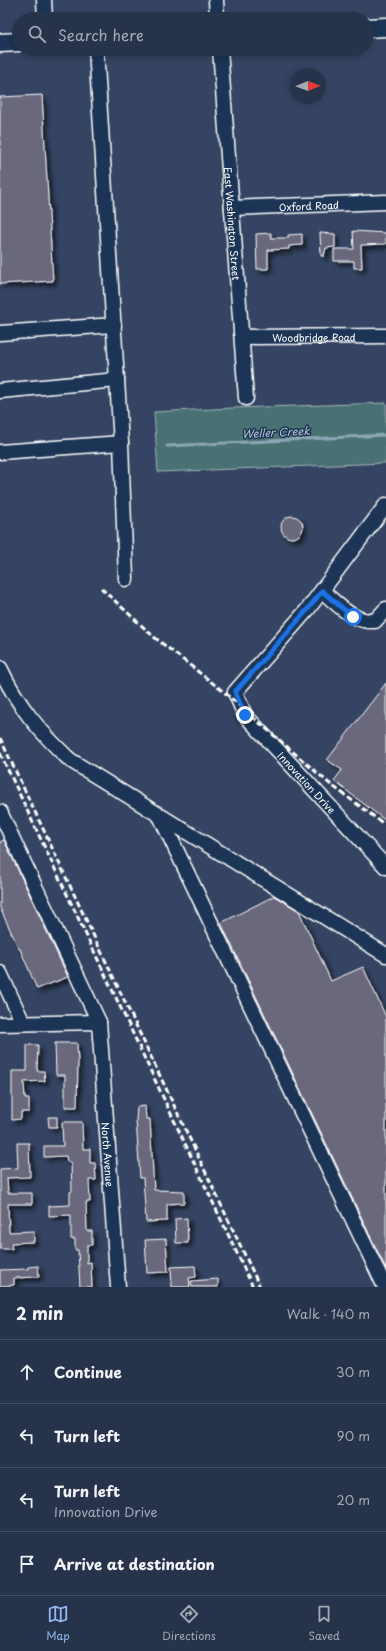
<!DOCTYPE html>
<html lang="en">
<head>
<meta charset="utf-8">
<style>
  :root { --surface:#27334a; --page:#333f54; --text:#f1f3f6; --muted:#a4aab5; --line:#434e62; --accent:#90b9f0 }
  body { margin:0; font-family:"Playpen Sans",sans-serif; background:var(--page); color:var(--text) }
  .compass { position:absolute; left:290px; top:68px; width:36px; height:36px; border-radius:50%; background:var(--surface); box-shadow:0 2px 6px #0003; rotate:89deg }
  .stop { position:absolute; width:12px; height:12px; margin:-9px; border:3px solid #1a73e8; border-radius:50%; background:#fff }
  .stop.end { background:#1a73e8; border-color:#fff; box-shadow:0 1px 4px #0008 }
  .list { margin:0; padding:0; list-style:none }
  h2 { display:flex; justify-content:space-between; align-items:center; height:52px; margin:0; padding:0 16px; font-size:17px }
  h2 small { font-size:13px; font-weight:400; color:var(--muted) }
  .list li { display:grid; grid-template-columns:26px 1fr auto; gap:12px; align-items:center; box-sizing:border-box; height:64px; padding:0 16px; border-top:1px solid var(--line) }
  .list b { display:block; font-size:15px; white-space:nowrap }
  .list p { margin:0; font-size:13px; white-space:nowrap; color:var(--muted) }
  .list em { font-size:13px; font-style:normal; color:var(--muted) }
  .icon { flex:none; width:22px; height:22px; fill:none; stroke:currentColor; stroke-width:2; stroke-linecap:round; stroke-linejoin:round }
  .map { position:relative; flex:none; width:386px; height:1287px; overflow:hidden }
  .search { position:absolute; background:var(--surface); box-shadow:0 2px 6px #0003; left:12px; right:12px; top:12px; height:44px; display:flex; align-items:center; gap:10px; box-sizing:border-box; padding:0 14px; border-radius:22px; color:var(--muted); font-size:15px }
  .sheet { height:308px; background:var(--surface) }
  nav { display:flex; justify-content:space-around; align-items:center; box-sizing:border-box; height:56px; border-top:1px solid var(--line); background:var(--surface); font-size:11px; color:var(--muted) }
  nav a { display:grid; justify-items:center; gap:2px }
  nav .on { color:var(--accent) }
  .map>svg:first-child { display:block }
  .green { fill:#486f73; stroke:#a4b7b9 }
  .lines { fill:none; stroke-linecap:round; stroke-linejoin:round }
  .stream { stroke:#8ca7b6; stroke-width:3 }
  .building { fill:#6a687d; stroke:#fff; filter:url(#shadow) }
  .minor-casing { stroke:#fff; stroke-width:17 }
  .major-casing { stroke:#fff; stroke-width:21 }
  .minor { stroke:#1d3557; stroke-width:14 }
  .major { stroke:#1d3557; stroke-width:18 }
  .rail { stroke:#fff; stroke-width:3; stroke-dasharray:6 3; stroke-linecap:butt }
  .route { stroke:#1a73e8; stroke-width:5 }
  .labels { text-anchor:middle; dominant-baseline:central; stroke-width:3; stroke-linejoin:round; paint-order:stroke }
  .street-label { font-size:10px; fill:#fff; stroke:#1d3557 }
  .water-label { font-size:11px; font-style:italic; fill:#b3c4cf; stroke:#1d3557 }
</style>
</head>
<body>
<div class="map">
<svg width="386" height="1287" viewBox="0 0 386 1287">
  <defs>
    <filter id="shadow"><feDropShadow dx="3.5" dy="3.5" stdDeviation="2" flood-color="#0009"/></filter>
  </defs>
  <rect width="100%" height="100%" fill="#344462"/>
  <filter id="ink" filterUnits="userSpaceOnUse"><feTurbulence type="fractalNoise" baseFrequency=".025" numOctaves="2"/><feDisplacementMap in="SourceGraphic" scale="8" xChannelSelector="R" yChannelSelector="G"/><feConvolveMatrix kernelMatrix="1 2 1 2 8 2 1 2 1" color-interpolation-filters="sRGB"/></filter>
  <g filter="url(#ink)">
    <polygon class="green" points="386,403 386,463 158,472 154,412 233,408"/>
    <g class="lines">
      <polyline class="stream" points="167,446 386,435"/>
    </g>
    <g class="building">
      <polygon points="42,95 53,281 0,284 0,97"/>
      <polygon points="353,231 386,233 386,244 361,245 362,268 354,268 354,261 334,261 334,249 354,249"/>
      <polygon points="271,233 271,238 288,238 288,235 302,234 302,245 289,246 289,249 268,250 268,269 257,269 256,234"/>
      <polygon points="320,233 335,234 335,247 326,248 324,256 321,256"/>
      <circle cx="292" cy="527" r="11"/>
      <polygon points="386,683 386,821 334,781 342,770 327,760"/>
      <polygon points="4,840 68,977 37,989 20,949 19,949 0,908 0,842"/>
      <polygon points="274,896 299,911 331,981 363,967 386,1017 386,1269 221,923"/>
      <polygon points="55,1043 77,1043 78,1061 77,1107 65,1107 65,1075 56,1075"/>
      <polygon points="27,1045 38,1045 37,1071 44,1071 45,1081 24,1082 25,1099 29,1099 29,1112 21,1112 21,1119 12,1120 12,1071 27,1071"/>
      <polygon points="145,1106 146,1119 150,1119 154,1190 184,1191 184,1203 167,1204 167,1221 146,1222 143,1178 140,1178 136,1120 137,1107"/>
      <polygon points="48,1117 57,1117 57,1127 49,1127"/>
      <polygon points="62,1122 82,1122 83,1149 90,1149 90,1163 95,1163 96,1180 89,1180 90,1202 86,1202 87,1231 92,1231 92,1245 87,1245 87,1263 91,1262 92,1287 80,1287 78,1250 75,1250 75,1239 71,1239 71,1215 49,1216 49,1206 70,1205 70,1192 72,1191 71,1162 67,1162 66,1156 44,1157 44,1146 63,1146"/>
      <polygon points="17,1143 29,1143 30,1177 7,1178 8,1193 32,1193 32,1204 8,1204 9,1232 34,1231 34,1242 11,1243 12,1249 0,1249 0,1169 18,1168"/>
      <polygon points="187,1218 188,1243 176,1243 175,1219"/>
      <polygon points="166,1239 168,1272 147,1273 145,1240"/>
      <polygon points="38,1266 39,1277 14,1278 14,1285 0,1286 0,1270 28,1269 28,1267"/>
      <polygon points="195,1266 196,1277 189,1278 190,1287 172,1287 171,1267"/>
      <polygon points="218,1279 218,1287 192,1287 191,1281"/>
    </g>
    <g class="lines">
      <g class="minor-casing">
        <g id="minor">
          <polyline points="44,0 45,19"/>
          <polyline points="216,0 217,19"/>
          <polyline points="96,49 121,443 126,579"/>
          <path id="s1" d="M220,49L246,398"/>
          <path id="s2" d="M232,208L386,202"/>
          <polyline points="0,333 114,325"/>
          <path id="s3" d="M242,337L386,336"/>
          <polyline points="0,391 117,380"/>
          <polyline points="0,452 121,443"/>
          <path id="s4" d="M386,505L308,609L235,692L245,715L386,867"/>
          <path d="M322,591C339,605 352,622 375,621L386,609"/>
          <path d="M0,668C18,706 39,731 70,760L386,955"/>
          <path id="s5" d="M0,812L99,1022L118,1287"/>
          <polyline points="160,816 385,1287"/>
          <polyline points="0,973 23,1023"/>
          <polyline points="0,1024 99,1022"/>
        </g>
      </g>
      <g class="major-casing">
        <g id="major">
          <polyline points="367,28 386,27"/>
          <polyline points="0,43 19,42"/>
        </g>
      </g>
      <use href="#minor" class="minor"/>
      <use href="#major" class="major"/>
      <g class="rail">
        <polyline points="101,588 154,637 224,692 330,784 384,824"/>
        <polyline points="0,738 260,1287"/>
        <polyline points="0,753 253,1287"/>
      </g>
    </g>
  </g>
  <g class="lines" filter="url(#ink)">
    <polyline class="route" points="245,715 235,692 308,609 322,591 353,617"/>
  </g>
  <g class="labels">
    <g class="street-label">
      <text stroke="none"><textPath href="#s2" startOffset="77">Oxford Road</textPath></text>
      <text stroke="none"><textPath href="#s1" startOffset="175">East Washington Street</textPath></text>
      <text stroke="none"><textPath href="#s3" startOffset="72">Woodbridge Road</textPath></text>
      <text stroke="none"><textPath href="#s4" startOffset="357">Innovation Drive</textPath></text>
      <text stroke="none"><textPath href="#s5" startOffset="365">North Avenue</textPath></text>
    </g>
    <g class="water-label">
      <text transform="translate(276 432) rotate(-3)">Weller Creek</text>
    </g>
  </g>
</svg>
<svg class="compass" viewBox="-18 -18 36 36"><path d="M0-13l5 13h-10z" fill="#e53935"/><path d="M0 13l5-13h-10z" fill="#a4aab5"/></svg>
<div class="stop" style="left:353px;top:617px"></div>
<div class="stop end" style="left:245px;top:715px"></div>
<div class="search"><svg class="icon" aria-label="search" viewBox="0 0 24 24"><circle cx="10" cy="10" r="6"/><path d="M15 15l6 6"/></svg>Search here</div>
</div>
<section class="sheet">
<h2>2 min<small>Walk · 140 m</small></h2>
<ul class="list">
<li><svg class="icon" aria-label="ahead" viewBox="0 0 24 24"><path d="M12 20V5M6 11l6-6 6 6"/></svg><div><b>Continue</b></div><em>30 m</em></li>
<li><svg class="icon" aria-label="left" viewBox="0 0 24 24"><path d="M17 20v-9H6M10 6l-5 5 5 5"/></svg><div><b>Turn left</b></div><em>90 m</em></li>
<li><svg class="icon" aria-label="left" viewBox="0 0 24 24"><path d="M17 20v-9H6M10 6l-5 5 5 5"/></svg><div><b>Turn left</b><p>Innovation Drive</p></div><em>20 m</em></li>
<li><svg class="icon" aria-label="arrive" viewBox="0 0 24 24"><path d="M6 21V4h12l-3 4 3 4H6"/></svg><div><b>Arrive at destination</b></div></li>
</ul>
</section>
<nav>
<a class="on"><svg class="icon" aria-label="map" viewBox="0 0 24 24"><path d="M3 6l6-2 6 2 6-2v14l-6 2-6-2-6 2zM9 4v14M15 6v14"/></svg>Map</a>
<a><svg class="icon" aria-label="directions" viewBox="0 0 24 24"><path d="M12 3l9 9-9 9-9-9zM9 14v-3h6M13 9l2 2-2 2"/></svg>Directions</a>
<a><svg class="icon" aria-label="saved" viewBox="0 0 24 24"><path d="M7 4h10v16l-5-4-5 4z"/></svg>Saved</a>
</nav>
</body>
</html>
